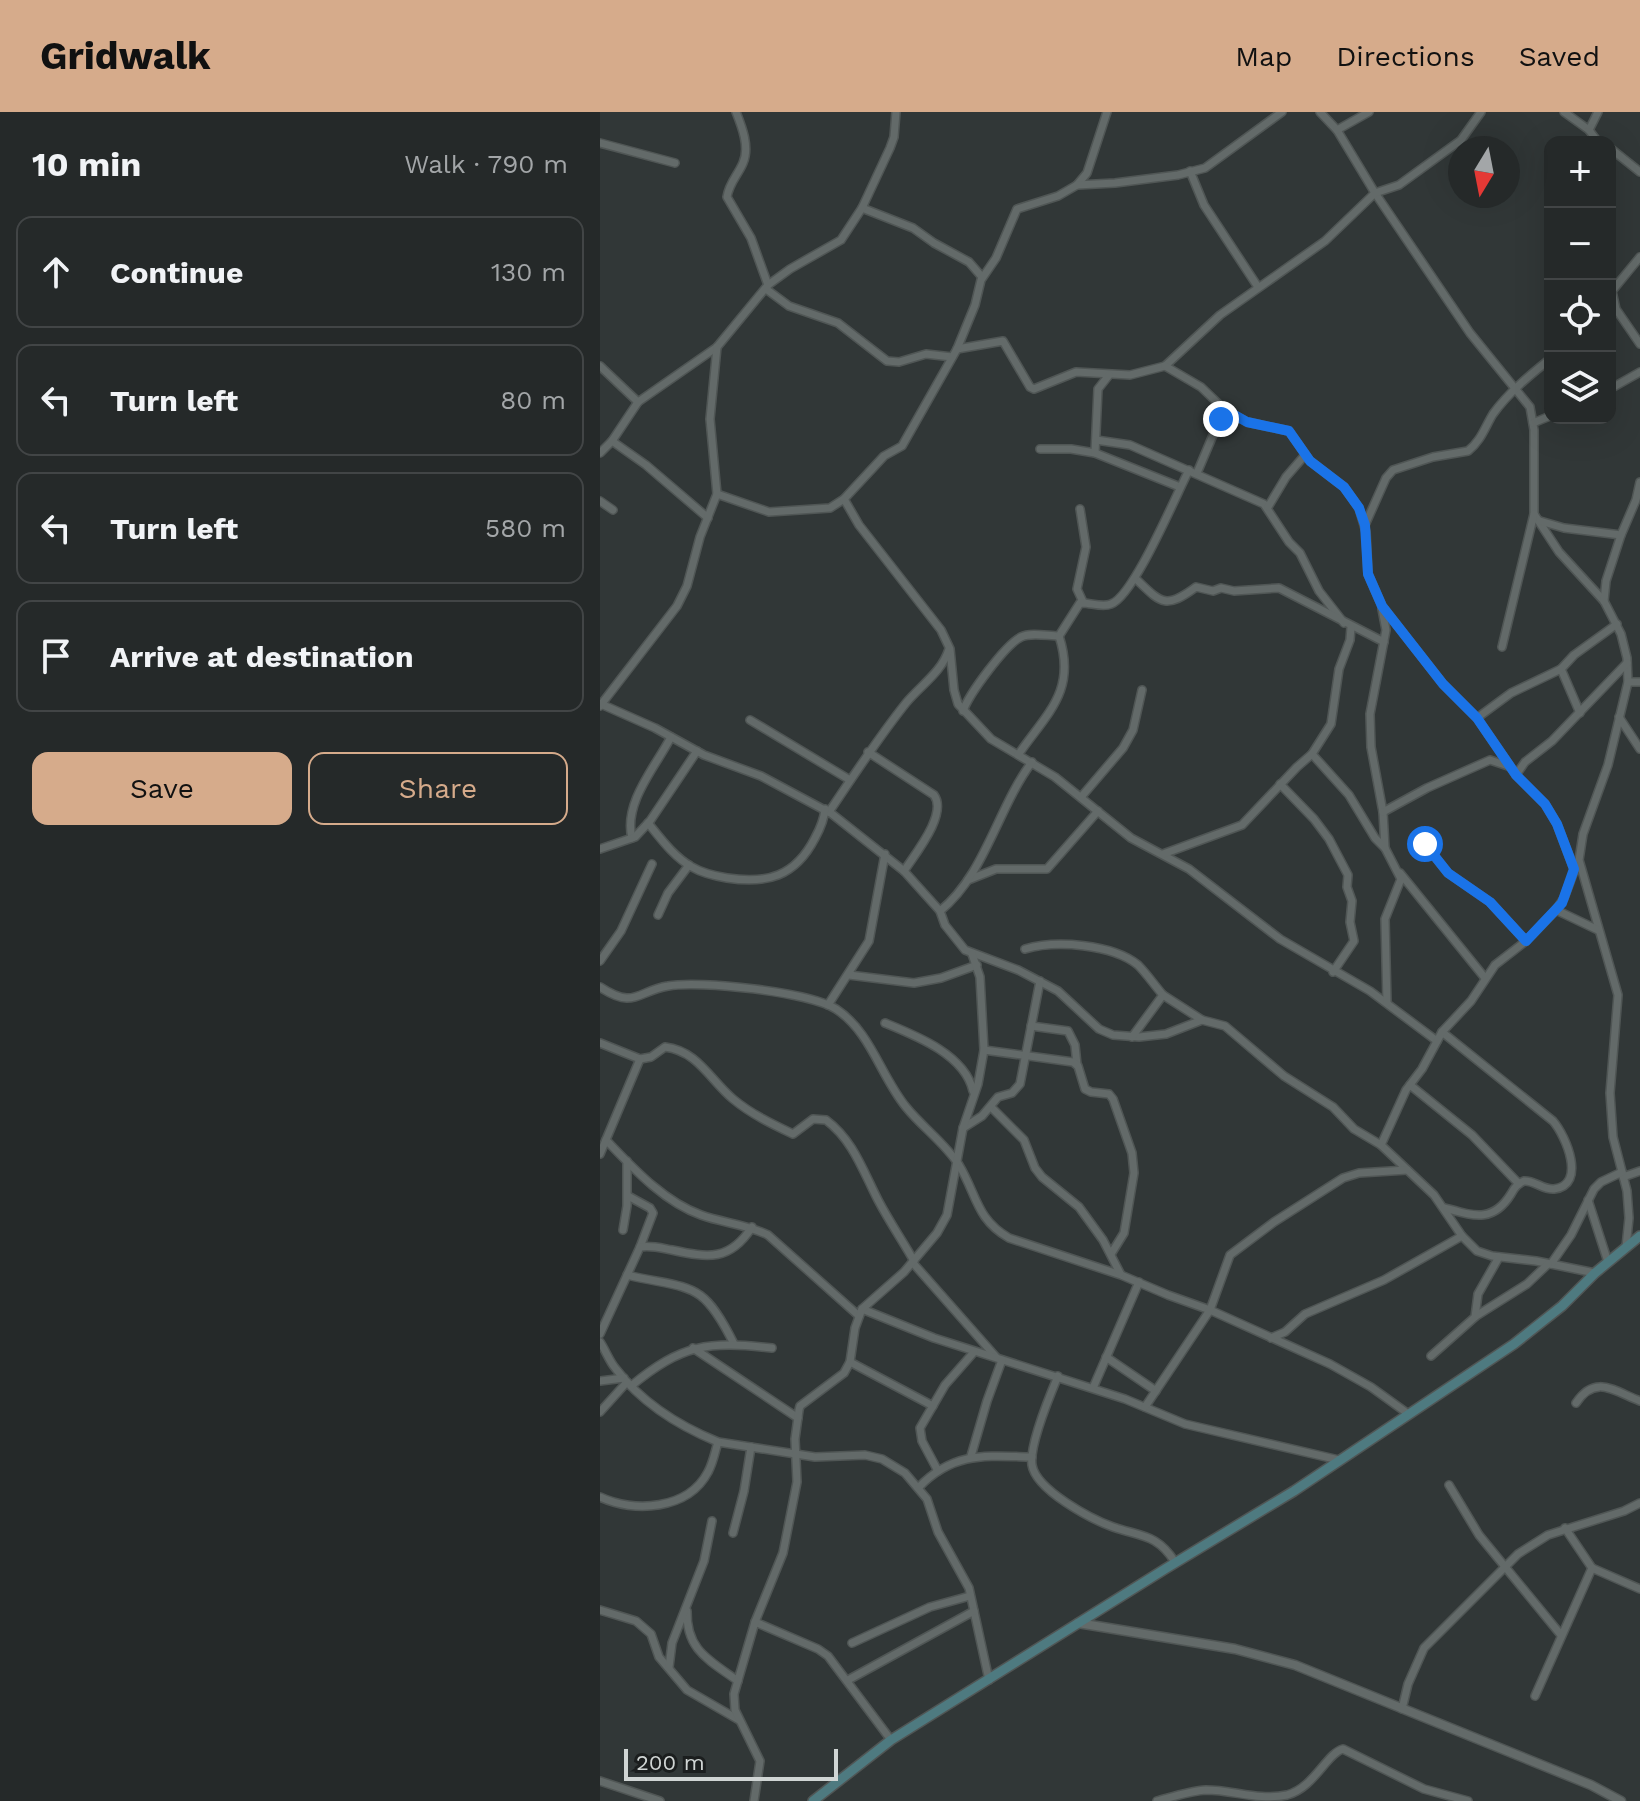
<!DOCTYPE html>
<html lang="en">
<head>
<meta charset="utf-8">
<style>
  :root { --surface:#252929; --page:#2d3131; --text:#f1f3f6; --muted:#a3a6a8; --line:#424546; --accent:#d6ab8b }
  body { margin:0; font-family:"Work Sans",sans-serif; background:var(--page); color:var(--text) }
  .controls { position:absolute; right:24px; top:24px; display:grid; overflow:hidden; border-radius:16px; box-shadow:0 8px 32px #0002 }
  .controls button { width:72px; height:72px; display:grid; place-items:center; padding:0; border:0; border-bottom:2px solid var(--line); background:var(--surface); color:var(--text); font:40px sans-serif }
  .compass { position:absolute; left:848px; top:24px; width:72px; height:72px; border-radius:50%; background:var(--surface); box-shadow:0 8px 32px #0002; rotate:190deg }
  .scale { position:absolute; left:24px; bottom:20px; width:214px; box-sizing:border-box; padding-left:8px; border:4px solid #d0d5d4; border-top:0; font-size:22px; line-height:28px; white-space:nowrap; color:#d0d5d4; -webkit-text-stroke:6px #1b1e1e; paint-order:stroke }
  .stop { position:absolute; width:24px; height:24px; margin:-18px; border:6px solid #1a73e8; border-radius:50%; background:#fff }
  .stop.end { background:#1a73e8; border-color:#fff; box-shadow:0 2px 8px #0008 }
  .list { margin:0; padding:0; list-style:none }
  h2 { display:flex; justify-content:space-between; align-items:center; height:104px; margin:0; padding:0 32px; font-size:34px }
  h2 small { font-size:26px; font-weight:400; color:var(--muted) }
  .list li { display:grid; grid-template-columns:52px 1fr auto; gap:24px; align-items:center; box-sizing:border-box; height:112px; margin:0 16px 16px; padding:0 16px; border:2px solid var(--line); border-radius:16px }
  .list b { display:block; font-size:30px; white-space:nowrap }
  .list em { font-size:26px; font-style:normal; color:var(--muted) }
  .actions { display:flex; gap:16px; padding:24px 32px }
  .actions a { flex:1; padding:18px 0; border:2px solid var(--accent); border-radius:16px; text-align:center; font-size:28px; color:var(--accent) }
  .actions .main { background:var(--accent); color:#111 }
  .icon { flex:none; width:44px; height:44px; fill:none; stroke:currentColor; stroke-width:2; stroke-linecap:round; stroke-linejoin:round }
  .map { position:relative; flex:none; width:1040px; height:1689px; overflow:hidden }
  header { display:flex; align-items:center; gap:48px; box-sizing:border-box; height:112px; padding:0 40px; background:var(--accent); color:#111 }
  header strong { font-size:38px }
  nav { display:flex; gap:44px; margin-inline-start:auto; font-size:28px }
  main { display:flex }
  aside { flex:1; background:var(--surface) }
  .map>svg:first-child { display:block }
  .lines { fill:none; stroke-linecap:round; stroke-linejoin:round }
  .minor-casing { stroke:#505655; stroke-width:10 }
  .tertiary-casing { stroke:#505655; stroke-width:11 }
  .secondary-casing { stroke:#505655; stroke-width:12 }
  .minor { stroke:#636a69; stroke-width:7 }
  .tertiary { stroke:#636a69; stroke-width:8 }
  .secondary { stroke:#4e7a80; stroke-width:9 }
  .route { stroke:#1a73e8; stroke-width:10 }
</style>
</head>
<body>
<header>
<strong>Gridwalk</strong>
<nav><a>Map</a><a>Directions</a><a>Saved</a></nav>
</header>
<main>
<aside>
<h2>10 min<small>Walk · 790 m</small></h2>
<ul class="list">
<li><svg class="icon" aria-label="ahead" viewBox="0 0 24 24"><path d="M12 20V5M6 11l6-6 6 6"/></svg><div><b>Continue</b></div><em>130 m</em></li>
<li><svg class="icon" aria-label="left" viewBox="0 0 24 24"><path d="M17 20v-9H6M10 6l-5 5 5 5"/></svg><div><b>Turn left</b></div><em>80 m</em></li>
<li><svg class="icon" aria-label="left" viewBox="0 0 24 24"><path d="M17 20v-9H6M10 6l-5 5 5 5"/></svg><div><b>Turn left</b></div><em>580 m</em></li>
<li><svg class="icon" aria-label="arrive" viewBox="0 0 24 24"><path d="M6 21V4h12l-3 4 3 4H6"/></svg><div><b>Arrive at destination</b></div></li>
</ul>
<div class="actions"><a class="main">Save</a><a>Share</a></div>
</aside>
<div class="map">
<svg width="1040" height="1689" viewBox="0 0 1040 1689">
  <rect width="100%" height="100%" fill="#313737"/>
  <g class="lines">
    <g class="minor-casing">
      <g id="minor">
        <path d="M136,0C142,15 150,35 143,51C138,63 129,71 127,85L151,126L168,173"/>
        <polyline points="720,0 737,18 775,81 870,221 930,295 934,318 934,402 959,440 1004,489 1021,522 1027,546 1028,570 1008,653 983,722 979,748 1018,883 1010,981 1013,1025 1027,1079 1029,1106 1026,1135"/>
        <polyline points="964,0 989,18"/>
        <polyline points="737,18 769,0"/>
        <polyline points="998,30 989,18 998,0"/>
        <polyline points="0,31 75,51"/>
        <polyline points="1010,36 1040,60"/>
        <polyline points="590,59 604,93 658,175"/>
        <polyline points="477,73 487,61 507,0"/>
        <polyline points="262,96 313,116 334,131 369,150 382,165"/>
        <polyline points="1040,145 1012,179 1016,197 1040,232"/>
        <polyline points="166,177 189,194 238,211 287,249 299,250 326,242 352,245"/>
        <polyline points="357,237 403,229 430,275 434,277 476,260 530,263 565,254 620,203 725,129 775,81 799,73 861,28 881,0"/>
        <polyline points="0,254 38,290"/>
        <polyline points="565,254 601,275 624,297 647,310 689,319 710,349 744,375 759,396 766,420 768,462 782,494 843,572 877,606 916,663 945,692 957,712 974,757"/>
        <polyline points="1010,277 1040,260"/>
        <polyline points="933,311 950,304"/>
        <polyline points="496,328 530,333 664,392 689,430 700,441 719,479 744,511"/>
        <polyline points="12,329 46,353 108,406"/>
        <polyline points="440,337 471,337 495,341 580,375"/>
        <polyline points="0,341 12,329 38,290 117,235 168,173 190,157 241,128 262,96 290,36 294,25 296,0"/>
        <polyline points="495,341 498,277 509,263"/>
        <polyline points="597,361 624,297"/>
        <polyline points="117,382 169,400 230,396 244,387 284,344 302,334 357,237 375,193 381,168 396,146 417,97 458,84 477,73 515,71 578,63 605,56 682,0"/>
        <polyline points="244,387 259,413 341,518 350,537 354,578 358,592 391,627 455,665 531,726 589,757 680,827 770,879 837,929"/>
        <polyline points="0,389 13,398"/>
        <polyline points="668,395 686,365 705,343"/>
        <polyline points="480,397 486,435 477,477 483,490"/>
        <polyline points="940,409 964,416 1021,423"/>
        <path d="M765,413L786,366L793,358L833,345L868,339C881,329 885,315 893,302C908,281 930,263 950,247"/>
        <path d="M535,466C561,491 565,498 596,475L613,479L621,476L634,479L679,476L784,530"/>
        <polyline points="1004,489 1006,469 1021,423 1036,388 1040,370"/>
        <polyline points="782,497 786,518 770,602 771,635 783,700 785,736 801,767 785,807 787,891"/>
        <polyline points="902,535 934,402"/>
        <polyline points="961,557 980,601"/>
        <polyline points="1028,570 1040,570"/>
        <polyline points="1,592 55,616 104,643 161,664 232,702 304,759 340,799 345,813 365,838 418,858 458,879 499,917 513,923 539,925 566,922 602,908 625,914 684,964 733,995 754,1017 781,1033 834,1083 862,1124 877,1139 892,1144 936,1149 995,1161"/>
        <polyline points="0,594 77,494 87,474 100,425 117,382 110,307 117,235"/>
        <path d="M363,599C369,582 405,533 421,525C431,520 448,524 459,524L480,491C489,490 502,496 511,492C534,484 576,383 589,358"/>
        <polyline points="1019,605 1040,637"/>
        <polyline points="877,606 911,581 961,557 974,543 1017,512"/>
        <polyline points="150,608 250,668"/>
        <path d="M268,640L334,683C348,702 315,742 304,759"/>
        <polyline points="712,642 749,683 775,726 785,736"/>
        <path d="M418,643C447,601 477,579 459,524"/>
        <polyline points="916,663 925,650 952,629 1027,551"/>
        <polyline points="680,672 714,707 729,727 748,763 747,775 752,789 750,810 754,829 733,860"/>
        <polyline points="482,684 523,636 533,618 542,578"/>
        <path d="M229,700C254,663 278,626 306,591C321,573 342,560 349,537"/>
        <polyline points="783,700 827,676 890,648 908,654"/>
        <path d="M48,711C61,727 74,745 92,755C102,761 115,764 127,766C167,772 195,765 215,726C220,717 224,708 225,697"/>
        <path d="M32,726C23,691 56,654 71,625"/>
        <polyline points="825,732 848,761 890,790 926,829"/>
        <polyline points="0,737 35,725 50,709 97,639"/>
        <polyline points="563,742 642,713 697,655 712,642 731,612 739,557 750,528 751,515"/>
        <polyline points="800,761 885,866"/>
        <polyline points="368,768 396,757 447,757 498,699"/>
        <polyline points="956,798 998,818"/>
        <path d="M340,799C385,763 398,695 432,650"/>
        <polyline points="58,803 68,781 89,753"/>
        <path d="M425,837C456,828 512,832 538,853C547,862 555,874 563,883L532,925"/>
        <polyline points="0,849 21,819 52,752"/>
        <polyline points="249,863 314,871 341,866 377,853"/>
        <path d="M0,875C35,898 37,879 68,874C99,868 210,880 236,897C271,920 280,963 306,995C322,1015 345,1031 359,1053C377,1083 376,1107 409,1126L521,1163L568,1183L610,1198L730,1252L771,1275L807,1301"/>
        <polyline points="563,883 602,908"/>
        <polyline points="228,893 269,829 285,742"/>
        <path d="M285,911C317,924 365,943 373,979"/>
        <polyline points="431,914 468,919 475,933 477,953"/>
        <path d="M842,920L953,1009C966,1024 987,1073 954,1077C943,1078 934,1068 924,1069C918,1071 914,1076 911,1082C893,1111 874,1104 845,1096"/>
        <path d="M0,931L40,947L51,945L65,935C98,939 110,968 133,987C151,1002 172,1012 193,1022L213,1007L226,1008C253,1028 263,1059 278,1088C289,1109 302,1128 314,1149"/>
        <polyline points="384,938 473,950 478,954 485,977 491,980 509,982 513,987 532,1041 534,1061 524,1121 511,1142"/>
        <polyline points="810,973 872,1023 919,1072"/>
        <polyline points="391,995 424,1028 435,1056 442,1065 479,1095 503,1128 520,1161"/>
        <polyline points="363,1016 382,1004 398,985 412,981 420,972 440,869"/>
        <path d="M6,1028C33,1056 64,1090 101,1103C123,1111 146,1112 168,1123L259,1204"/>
        <polyline points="781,1033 806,978 822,957 842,920 871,889 895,853 926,829 956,798 964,786 976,754"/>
        <polyline points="0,1042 40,947"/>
        <polyline points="1023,1065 1040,1059"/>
        <polyline points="28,1084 50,1096 53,1101 40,1135"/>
        <polyline points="988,1088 1008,1150"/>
        <polyline points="23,1118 27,1094 27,1049"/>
        <polyline points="313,1151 396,1245"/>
        <polyline points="951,1152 971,1123 994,1077 1001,1070 1022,1060"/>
        <path d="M27,1163C91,1178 102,1167 134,1232"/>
        <polyline points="262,1197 334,1226 525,1287 585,1312 739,1348"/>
        <polyline points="876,1204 927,1172 948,1152"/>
        <path d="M0,1222L40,1135C51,1133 61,1136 72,1138C109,1146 130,1149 152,1115"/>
        <polyline points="671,1226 685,1220 705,1202 784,1168 862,1124"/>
        <path d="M0,1230C6,1239 9,1249 16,1257C42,1291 79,1314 118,1330L215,1345L265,1343L282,1347L305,1361L327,1387L338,1420L369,1476L389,1568"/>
        <polyline points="93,1236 198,1306"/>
        <polyline points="831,1244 875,1205 878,1182 899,1145"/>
        <polyline points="506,1245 556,1279"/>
        <polyline points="250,1250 333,1294"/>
        <path d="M458,1264C450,1283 429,1333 432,1353C436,1378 491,1407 513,1415C542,1425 557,1422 575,1450"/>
        <polyline points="0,1269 24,1266"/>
        <path d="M31,1274C82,1232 108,1229 172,1236"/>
        <polyline points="493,1276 539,1170"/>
        <path d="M976,1291C995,1262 1014,1279 1040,1289"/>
        <polyline points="545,1295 610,1198 630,1143 674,1110 743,1066 759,1061 807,1058"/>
        <polyline points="0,1300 27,1270"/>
        <polyline points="371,1344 387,1289 402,1248"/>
        <polyline points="338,1359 322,1329 320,1316 345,1273 374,1240"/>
        <polyline points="849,1373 879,1423 961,1523"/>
        <path d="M319,1375C354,1339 387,1344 432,1345"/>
        <path d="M0,1385C34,1401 88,1398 108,1360C113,1351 115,1340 118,1330"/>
        <polyline points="965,1416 992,1456 1040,1477"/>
        <polyline points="133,1421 144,1379 151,1335"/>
        <polyline points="0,1498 36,1509 51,1522 59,1545 87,1578 139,1608"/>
        <path d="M87,1499C86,1538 109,1548 138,1569"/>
        <polyline points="155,1510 218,1537 228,1544 291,1628"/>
        <polyline points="252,1531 330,1495 370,1484"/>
        <polyline points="69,1555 72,1531 104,1449 112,1409"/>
        <polyline points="248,1568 374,1499"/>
        <polyline points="935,1584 992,1456"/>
        <polyline points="802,1597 808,1572 824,1536 918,1442 948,1423 1024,1399 1040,1391"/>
        <polyline points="0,1669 60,1689"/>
        <polyline points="154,1689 160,1649 135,1598 134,1582 155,1510 183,1441 197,1370 195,1327 199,1298 200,1294 244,1261 250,1250 255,1216 262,1197 304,1160 337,1121 347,1103 363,1016 378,972 384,938 380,865 372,842"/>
        <path d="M557,1689C572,1685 590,1679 606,1678C634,1678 658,1689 687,1683C714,1676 727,1641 743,1637L824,1677L868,1689"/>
      </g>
    </g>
    <g class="tertiary-casing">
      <polyline id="tertiary" points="478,1511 635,1537 695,1553 991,1673 1021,1689"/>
    </g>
    <g class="secondary-casing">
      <polyline id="secondary" points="213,1689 291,1628 565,1457 694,1379 914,1232 962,1194 995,1161 1040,1124"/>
    </g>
    <use href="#minor" class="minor"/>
    <use href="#tertiary" class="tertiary"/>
    <use href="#secondary" class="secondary"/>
  </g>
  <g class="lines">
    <polyline class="route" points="621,307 624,297 647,310 689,319 710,349 744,375 759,396 765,413 768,462 782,494 843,572 877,606 916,663 945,692 957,712 974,757 962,791 926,829 890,790 848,761 825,732"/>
  </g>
</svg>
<div class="controls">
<button>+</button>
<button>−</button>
<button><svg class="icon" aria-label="locate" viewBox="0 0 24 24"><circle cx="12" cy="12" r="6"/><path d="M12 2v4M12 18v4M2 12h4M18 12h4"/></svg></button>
<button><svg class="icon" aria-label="layers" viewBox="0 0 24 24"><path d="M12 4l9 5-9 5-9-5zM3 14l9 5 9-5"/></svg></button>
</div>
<svg class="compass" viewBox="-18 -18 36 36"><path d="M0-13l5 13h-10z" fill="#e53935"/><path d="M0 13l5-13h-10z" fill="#a3a6a8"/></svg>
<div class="scale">200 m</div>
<div class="stop" style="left:825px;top:732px"></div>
<div class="stop end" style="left:621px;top:307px"></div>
</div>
</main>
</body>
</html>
